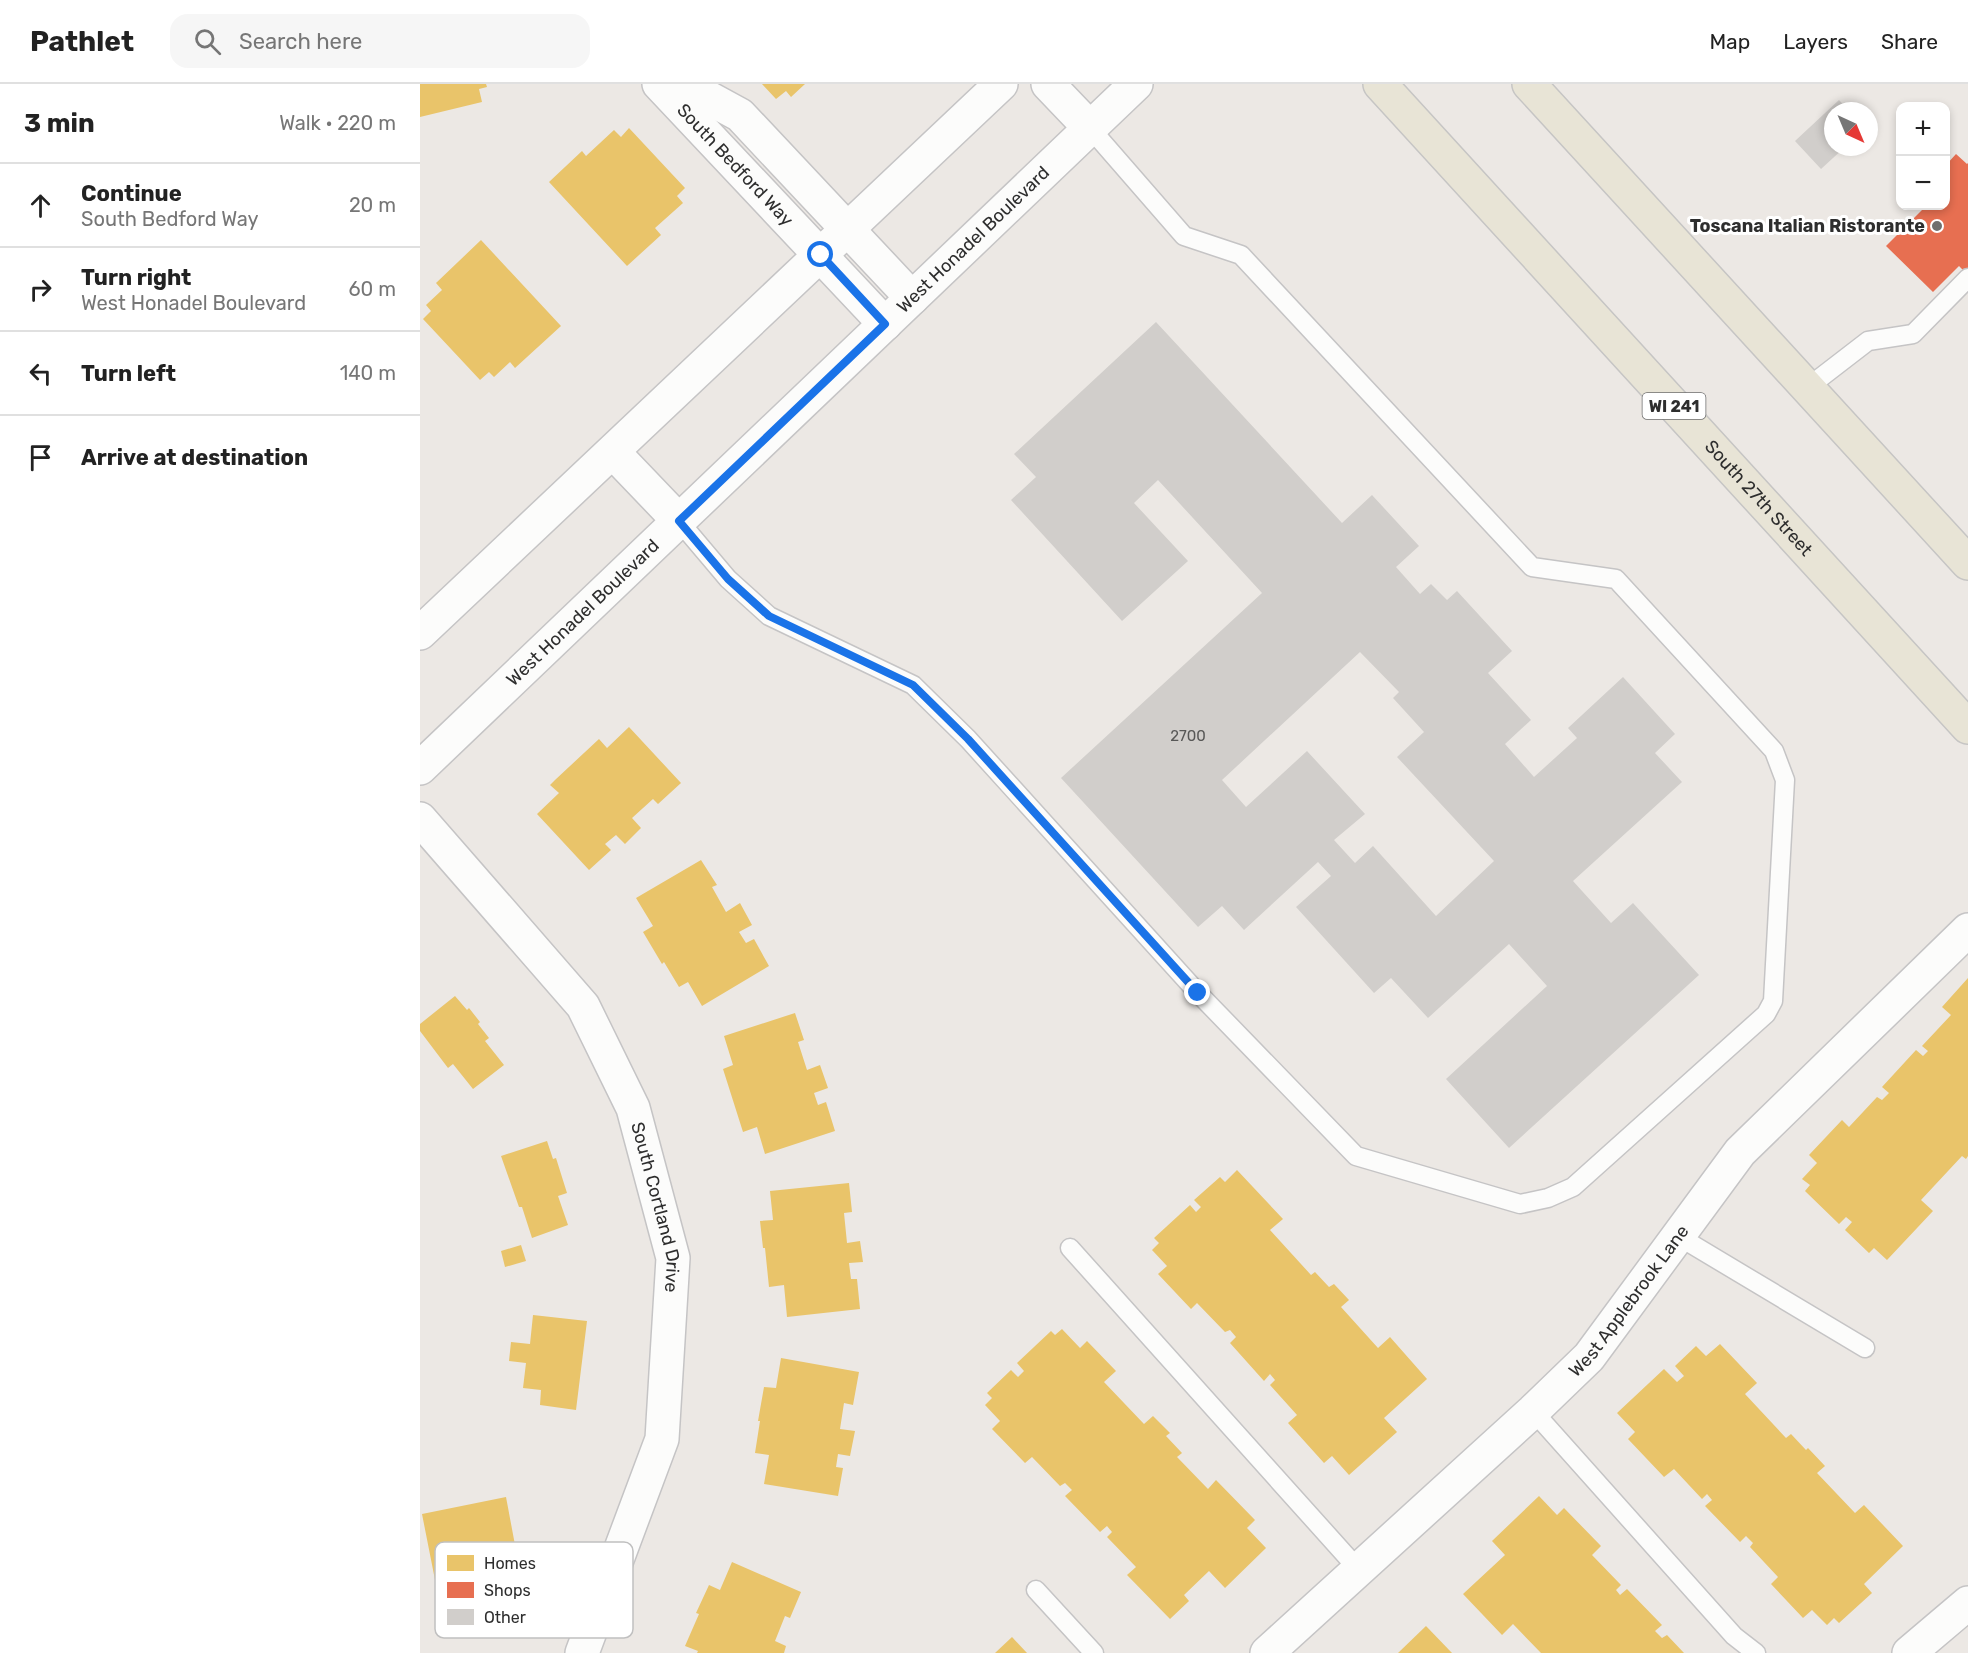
<!DOCTYPE html>
<html lang="en">
<head>
<meta charset="utf-8">
<style>
  :root { --surface:#fff; --page:#f6f6f6; --text:#222; --muted:#767676; --line:#e0e0e0 }
  body { margin:0; font-family:Rubik,sans-serif; background:var(--page); color:var(--text) }
  .controls { position:absolute; right:18px; top:18px; display:grid; overflow:hidden; border-radius:12px; box-shadow:0 3px 9px #0003 }
  .controls button { width:54px; height:54px; display:grid; place-items:center; padding:0; border:0; border-bottom:2px solid var(--line); background:var(--surface); color:var(--text); font:30px sans-serif }
  .compass { position:absolute; left:1404px; top:18px; width:54px; height:54px; border-radius:50%; background:var(--surface); box-shadow:0 3px 9px #0003; rotate:136deg }
  .stop { position:absolute; width:18px; height:18px; margin:-14px; border:4px solid #1a73e8; border-radius:50%; background:#fff }
  .stop.end { background:#1a73e8; border-color:#fff; box-shadow:0 2px 6px #0008 }
  .list { margin:0; padding:0; list-style:none }
  h2 { display:flex; justify-content:space-between; align-items:center; height:78px; margin:0; padding:0 24px; font-size:26px }
  h2 small { font-size:20px; font-weight:400; color:var(--muted) }
  .list li { display:grid; grid-template-columns:39px 1fr auto; gap:18px; align-items:center; box-sizing:border-box; height:84px; padding:0 24px; border-top:2px solid var(--line) }
  .list b { display:block; font-size:22px; white-space:nowrap }
  .list p { margin:0; font-size:20px; white-space:nowrap; color:var(--muted) }
  .list em { font-size:20px; font-style:normal; color:var(--muted) }
  .icon { flex:none; width:33px; height:33px; fill:none; stroke:currentColor; stroke-width:2; stroke-linecap:round; stroke-linejoin:round }
  .map { position:relative; flex:none; width:1548px; height:1569px; overflow:hidden }
  header { display:flex; align-items:center; gap:36px; box-sizing:border-box; height:84px; padding:0 30px; background:var(--surface); border-bottom:2px solid var(--line) }
  header strong { font-size:28px }
  nav { display:flex; gap:33px; margin-inline-start:auto; font-size:21px }
  .search { width:420px; height:54px; background:var(--page); display:flex; align-items:center; gap:15px; box-sizing:border-box; padding:0 21px; border-radius:18px; color:var(--muted); font-size:22px }
  main { display:flex }
  aside { flex:1; background:var(--surface) }
  .map>svg:first-child { display:block }
  .homes { fill:#e9c46a }
  .shops { fill:#e76f51 }
  .building { fill:#d1cecb; fill-rule:evenodd }
  .lines { fill:none; stroke-linecap:round; stroke-linejoin:round }
  .service-casing { stroke:#c5c4c5; stroke-width:21 }
  .minor-casing { stroke:#c5c4c5; stroke-width:36 }
  .primary-casing { stroke:#c6c5c4; stroke-width:36 }
  .service { stroke:#fcfcfb; stroke-width:18 }
  .minor { stroke:#fcfcfb; stroke-width:33 }
  .primary { stroke:#e8e4d6; stroke-width:33 }
  .route { stroke:#1a73e8; stroke-width:8 }
  .poi-dot { fill:#706f6e; stroke:#fff; stroke-width:2 }
  .labels { text-anchor:middle; dominant-baseline:central; stroke-width:6; stroke-linejoin:round; paint-order:stroke }
  .number-label { font-size:15px; fill:#585857 }
  .shield { fill:#fff; stroke:#6d6d6d; stroke-width:1.5 }
  .shield-label { font-size:16px; font-weight:bold; fill:#2e2e2e }
  .street-label { font-size:18px; fill:#2e2e2e; stroke:#fff }
  .poi-label { font-size:18px; font-weight:bold; fill:#2e2e2e; stroke:#fff; text-anchor:end }
  .key { fill:#fff; stroke:#c0c0c0; stroke-width:1.5 }
  .key-label { font-size:16px; fill:#2e2e2e }
</style>
</head>
<body>
<header>
<strong>Pathlet</strong>
<div class="search"><svg class="icon" aria-label="search" viewBox="0 0 24 24"><circle cx="10" cy="10" r="6"/><path d="M15 15l6 6"/></svg>Search here</div>
<nav><a>Map</a><a>Layers</a><a>Share</a></nav>
</header>
<main>
<aside>
<h2>3 min<small>Walk · 220 m</small></h2>
<ul class="list">
<li><svg class="icon" aria-label="ahead" viewBox="0 0 24 24"><path d="M12 20V5M6 11l6-6 6 6"/></svg><div><b>Continue</b><p>South Bedford Way</p></div><em>20 m</em></li>
<li><svg class="icon" aria-label="right" viewBox="0 0 24 24"><path d="M7 20v-9h11M14 6l5 5-5 5"/></svg><div><b>Turn right</b><p>West Honadel Boulevard</p></div><em>60 m</em></li>
<li><svg class="icon" aria-label="left" viewBox="0 0 24 24"><path d="M17 20v-9H6M10 6l-5 5 5 5"/></svg><div><b>Turn left</b></div><em>140 m</em></li>
<li><svg class="icon" aria-label="arrive" viewBox="0 0 24 24"><path d="M6 21V4h12l-3 4 3 4H6"/></svg><div><b>Arrive at destination</b></div></li>
</ul>
</aside>
<div class="map">
<svg width="1548" height="1569" viewBox="0 0 1548 1569">
  <rect width="100%" height="100%" fill="#ece8e4"/>
  <g class="homes">
    <polygon points="0,0 66,0 67,3 59,5 62,18 0,33"/>
    <polygon points="342,0 385,0 371,13 366,7 356,15"/>
    <polygon points="209,44 265,104 257,112 263,119 235,144 241,151 207,182 129,98 162,67 166,72 194,46 201,53"/>
    <polygon points="61,156 141,242 95,284 90,278 74,293 69,288 60,296 3,235 11,227 6,221 22,206 16,199"/>
    <polygon points="209,643 261,699 238,720 233,715 212,734 221,744 205,760 196,751 185,760 191,766 169,786 117,730 139,709 130,701 135,696 179,655 187,664"/>
    <polygon points="281,776 297,801 292,803 306,828 320,819 332,841 319,848 326,859 334,855 349,882 282,922 268,898 259,903 244,878 242,880 223,848 233,842 216,814"/>
    <polygon points="1548,894 1548,1072 1546,1075 1542,1072 1501,1116 1513,1127 1467,1176 1454,1164 1449,1169 1425,1146 1432,1138 1426,1133 1419,1140 1385,1107 1390,1101 1382,1095 1397,1079 1389,1071 1422,1036 1429,1043 1457,1013 1462,1016 1469,1009 1462,1003 1496,966 1503,972 1508,967 1502,962 1531,931 1522,923"/>
    <polygon points="35,912 47,926 49,924 60,938 58,940 69,954 65,957 84,981 53,1005 33,980 28,984 0,947 0,940"/>
    <polygon points="375,929 384,956 378,958 387,986 400,981 408,1004 394,1009 398,1021 406,1018 415,1047 345,1070 337,1043 323,1048 303,985 313,981 304,952"/>
    <polygon points="127,1057 133,1075 136,1074 147,1109 138,1112 148,1141 112,1154 102,1123 99,1123 81,1072"/>
    <polygon points="817,1086 863,1135 850,1146 891,1191 895,1188 909,1203 914,1200 929,1216 921,1223 958,1264 970,1253 1007,1295 964,1334 977,1348 929,1391 912,1372 904,1379 868,1339 877,1331 850,1301 855,1296 850,1290 844,1297 810,1259 816,1253 810,1246 805,1248 777,1219 771,1225 738,1190 747,1182 732,1166 739,1159 734,1154 770,1121 776,1128 781,1123 774,1116 800,1093 805,1098"/>
    <polygon points="429,1099 432,1128 424,1129 427,1159 440,1157 443,1178 429,1179 431,1195 437,1195 440,1225 367,1233 364,1201 349,1203 345,1164 343,1164 340,1137 353,1136 350,1107"/>
    <polygon points="101,1161 106,1177 85,1183 81,1167"/>
    <polygon points="113,1231 167,1237 156,1326 120,1321 121,1306 103,1304 106,1279 89,1277 91,1258 110,1260"/>
    <polygon points="642,1245 660,1264 667,1257 696,1287 684,1298 724,1340 733,1332 750,1349 746,1352 762,1369 757,1373 788,1405 796,1396 835,1436 827,1444 846,1464 805,1504 789,1487 764,1511 769,1517 750,1535 707,1491 716,1483 687,1453 692,1448 687,1442 680,1448 645,1412 652,1406 645,1399 640,1402 612,1373 605,1379 572,1345 580,1337 565,1321 572,1314 567,1309 591,1286 598,1293 604,1287 597,1279 631,1247 635,1251"/>
    <polygon points="1300,1260 1337,1299 1325,1310 1366,1354 1371,1350 1386,1366 1388,1364 1405,1382 1397,1389 1435,1429 1444,1421 1483,1462 1444,1500 1452,1509 1419,1539 1414,1534 1407,1541 1392,1526 1383,1534 1351,1500 1358,1493 1330,1463 1333,1459 1326,1452 1320,1458 1285,1422 1292,1416 1287,1410 1282,1415 1254,1385 1244,1393 1208,1355 1215,1348 1197,1329 1244,1285 1257,1298 1264,1292 1255,1282 1276,1262 1286,1272"/>
    <polygon points="361,1274 439,1288 433,1321 424,1319 420,1345 435,1347 430,1372 418,1370 416,1383 423,1384 418,1412 344,1400 349,1371 335,1369 340,1337 338,1337 344,1303 356,1304"/>
    <polygon points="1119,1412 1137,1431 1144,1424 1181,1462 1172,1471 1201,1501 1196,1506 1200,1511 1207,1505 1242,1541 1235,1547 1242,1554 1247,1551 1264,1569 1121,1569 1093,1540 1082,1551 1043,1510 1085,1471 1072,1457"/>
    <polygon points="86,1413 98,1477 51,1486 53,1499 17,1506 2,1430"/>
    <polygon points="312,1478 381,1508 370,1534 365,1532 355,1557 366,1562 364,1569 277,1569 278,1567 265,1562 279,1530 276,1529 289,1501 300,1506"/>
    <polygon points="1006,1542 1032,1569 978,1569"/>
    <polygon points="592,1553 607,1569 575,1569"/>
  </g>
  <polygon class="shops" points="1536,70 1547,80 1548,79 1548,185 1545,188 1539,182 1513,208 1466,162 1506,122 1526,122 1526,81"/>
  <g class="building">
    <polygon points="1419,16 1429,27 1413,27 1413,63 1425,63 1401,85 1375,57"/>
    <path d="M736,238L922,439L952,411L999,462L976,483L1000,510L1011,500L1027,516L1037,507L1092,567L1068,589L1111,636L1085,660L1114,693L1157,654L1148,644L1203,593L1255,650L1235,669L1262,698L1153,797L1191,839L1213,819L1279,891L1089,1064L1026,995L1127,902L1089,860L1008,934L971,894L954,909L876,823L911,792L898,778L824,846L802,822L778,843L641,694L842,509L738,396L714,419L768,477L702,537L591,416L616,393L594,370ZM940,568L979,608L973,614L1004,648L977,673L1074,777L1016,832L953,762L935,779L914,756L945,730L887,667L826,723L802,696Z"/>
  </g>
  <g class="lines">
    <g class="service-casing">
      <g id="service">
        <polyline points="1387,304 1448,257 1493,250 1548,194"/>
        <polyline points="259,437 308,495 349,532 493,601 548,655 778,909 936,1072 1100,1120 1128,1114 1153,1103 1346,930 1353,917 1365,696 1354,667 1196,495 1112,483 821,171 764,152 670,44"/>
        <polyline points="1258,1152 1445,1264"/>
        <polyline points="650,1164 938,1485"/>
        <polyline points="1113,1327 1314,1552 1336,1569"/>
        <polyline points="616,1506 674,1569"/>
      </g>
    </g>
    <g class="minor-casing">
      <g id="minor">
        <path id="s1" d="M239,0L465,240"/>
        <polyline points="263,0 320,31 492,214"/>
        <polyline points="628,0 670,44"/>
        <polyline points="193,368 259,437"/>
        <polyline points="0,549 581,0"/>
        <path id="s2" d="M0,684L716,0"/>
        <path id="s3" d="M0,735L163,922L213,1024L253,1174L242,1355L162,1569"/>
        <path id="s4" d="M847,1569L1113,1327L1169,1273L1320,1068L1548,846"/>
        <polyline points="1489,1569 1548,1519"/>
      </g>
    </g>
    <g class="primary-casing">
      <g id="primary">
        <path id="s5" d="M960,0L1548,643"/>
        <polyline points="1109,0 1548,479"/>
      </g>
    </g>
    <use href="#service" class="service"/>
    <use href="#minor" class="minor"/>
    <use href="#primary" class="primary"/>
  </g>
  <g class="lines">
    <polyline class="route" points="401,171 465,240 259,437 308,495 349,532 493,601 548,655 778,909"/>
  </g>
  <circle class="poi-dot" cx="1517" cy="142" r="6"/>
  <g class="labels">
    <g class="number-label">
      <text x="768" y="652">2700</text>
    </g>
    <rect class="shield" x="1222.5" y="309" width="63" height="26" rx="4.5"/>
    <g class="shield-label">
      <text x="1254" y="322">WI 241</text>
    </g>
    <g class="street-label">
      <text stroke="none"><textPath href="#s1" startOffset="111">South Bedford Way</textPath></text>
      <text stroke="none"><textPath href="#s2" startOffset="765">West Honadel Boulevard</textPath></text>
      <text stroke="none"><textPath href="#s5" startOffset="561">South 27th Street</textPath></text>
      <text stroke="none"><textPath href="#s2" startOffset="225">West Honadel Boulevard</textPath></text>
      <text stroke="none"><textPath href="#s3" startOffset="464">South Cortland Drive</textPath></text>
      <text stroke="none"><textPath href="#s4" startOffset="506">West Applebrook Lane</textPath></text>
    </g>
    <g class="poi-label">
      <text x="1505" y="142">Toscana Italian Ristorante</text>
    </g>
  </g>
  <rect x="15" y="1458" width="198" height="96" rx="9" class="key"/>
  <rect x="27" y="1471" width="27" height="16" fill="#e9c46a"/>
  <rect x="27" y="1498" width="27" height="16" fill="#e76f51"/>
  <rect x="27" y="1525" width="27" height="16" fill="#d1cecb"/>
  <g class="key-label">
    <text x="64" y="1485">Homes</text>
    <text x="64" y="1512">Shops</text>
    <text x="64" y="1539">Other</text>
  </g>
</svg>
<div class="controls">
<button>+</button>
<button>−</button>
</div>
<svg class="compass" viewBox="-18 -18 36 36"><path d="M0-13l5 13h-10z" fill="#e53935"/><path d="M0 13l5-13h-10z" fill="#767676"/></svg>
<div class="stop" style="left:401px;top:171px"></div>
<div class="stop end" style="left:778px;top:909px"></div>
</div>
</main>
</body>
</html>
